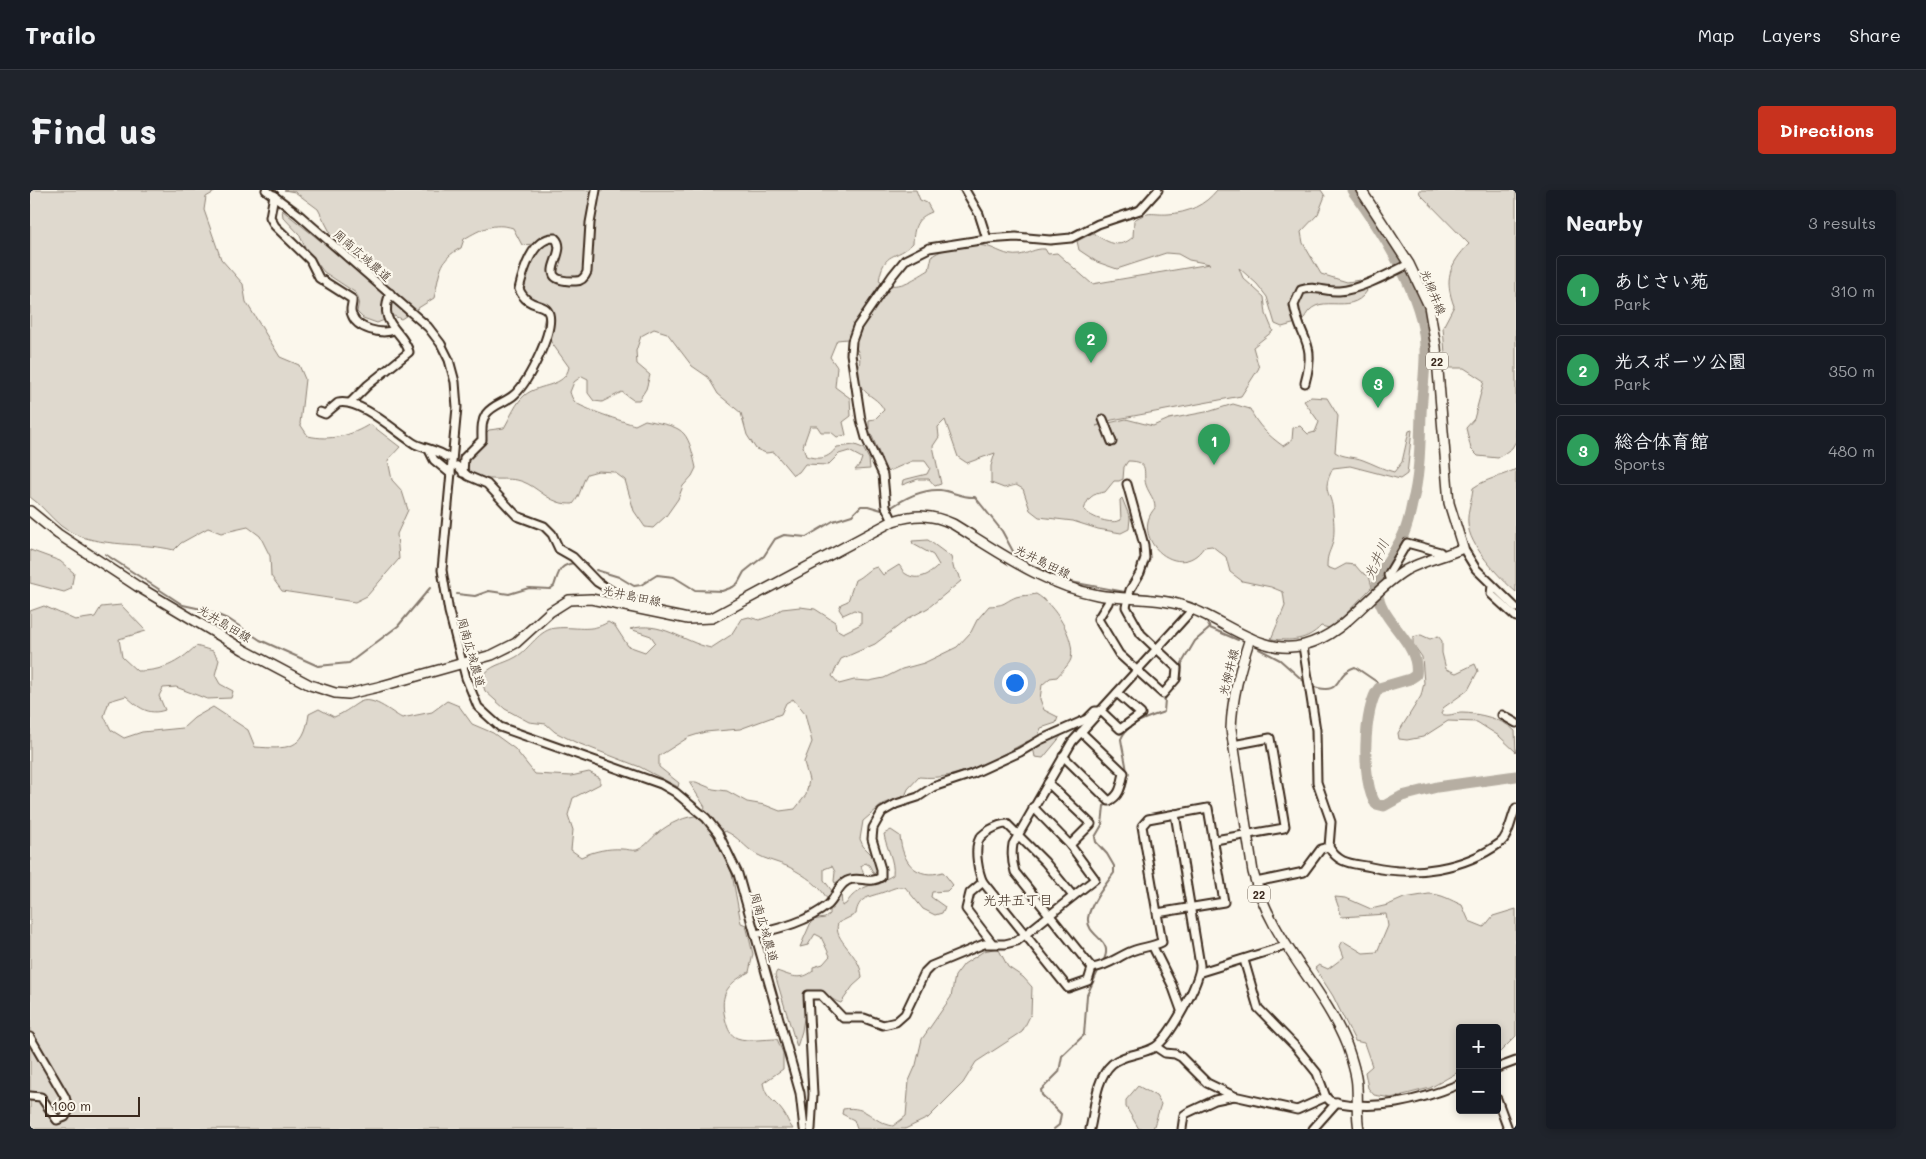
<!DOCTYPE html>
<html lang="en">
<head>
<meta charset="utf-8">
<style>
  :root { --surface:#171b24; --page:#20242c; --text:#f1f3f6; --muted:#9ea1a6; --line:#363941; --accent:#c8321e }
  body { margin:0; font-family:Mali,"Klee One",sans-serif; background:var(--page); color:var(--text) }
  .controls { position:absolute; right:15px; bottom:15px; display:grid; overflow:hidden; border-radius:5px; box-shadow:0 2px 8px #0003 }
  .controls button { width:45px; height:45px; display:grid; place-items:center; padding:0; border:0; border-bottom:1px solid var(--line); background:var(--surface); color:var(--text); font:25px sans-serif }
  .scale { position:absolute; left:15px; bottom:12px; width:95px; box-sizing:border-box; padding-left:5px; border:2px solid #3b2a1e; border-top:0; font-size:14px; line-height:18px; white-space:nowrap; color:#3b2a1e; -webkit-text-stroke:4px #fbf7ec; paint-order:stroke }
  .you { position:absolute; left:984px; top:492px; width:18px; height:18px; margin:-12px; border:4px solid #fff; border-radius:50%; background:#1a73e8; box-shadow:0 0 0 8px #1a73e833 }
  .badge { display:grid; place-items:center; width:32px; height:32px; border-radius:50%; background:var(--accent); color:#fff; font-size:16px; font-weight:700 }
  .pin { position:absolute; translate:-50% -41px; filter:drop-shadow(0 1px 2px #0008) }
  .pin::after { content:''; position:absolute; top:26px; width:18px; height:15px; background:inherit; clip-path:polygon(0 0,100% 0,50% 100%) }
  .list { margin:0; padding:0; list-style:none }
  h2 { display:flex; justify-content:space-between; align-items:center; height:65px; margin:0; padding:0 20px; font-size:21px }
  h2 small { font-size:16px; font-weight:400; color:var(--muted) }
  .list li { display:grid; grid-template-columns:32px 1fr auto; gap:15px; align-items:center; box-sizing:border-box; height:70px; margin:0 10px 10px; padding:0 10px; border:1px solid var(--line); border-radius:5px }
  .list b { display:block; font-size:19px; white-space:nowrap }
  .list p { margin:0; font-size:16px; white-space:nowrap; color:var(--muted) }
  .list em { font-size:16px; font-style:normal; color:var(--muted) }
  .map { position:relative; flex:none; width:1486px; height:939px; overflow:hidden; border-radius:5px }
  header { display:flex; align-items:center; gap:30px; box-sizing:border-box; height:70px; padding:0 25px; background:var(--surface); border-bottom:1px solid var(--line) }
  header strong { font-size:24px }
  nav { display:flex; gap:28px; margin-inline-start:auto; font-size:18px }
  .intro { display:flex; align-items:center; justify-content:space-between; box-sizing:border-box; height:120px; padding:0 30px }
  h1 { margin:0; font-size:35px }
  .button { padding:12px 22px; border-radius:5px; background:var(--accent); color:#fff; font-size:18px; font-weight:700 }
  main { display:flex; gap:30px; padding:0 30px }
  aside { flex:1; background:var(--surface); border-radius:5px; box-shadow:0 2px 8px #0003 }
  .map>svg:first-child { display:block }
  .green { fill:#dfd9ce; stroke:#8d8276 }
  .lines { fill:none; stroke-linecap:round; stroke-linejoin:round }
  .stream { stroke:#85796d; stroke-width:2 }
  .river { stroke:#b6aea2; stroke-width:11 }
  .minor-casing { stroke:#3b2a1e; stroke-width:11 }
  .major-casing { stroke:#3b2a1e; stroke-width:12 }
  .minor { stroke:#fbf7ec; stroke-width:7 }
  .major { stroke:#fbf7ec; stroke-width:9 }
  .labels { text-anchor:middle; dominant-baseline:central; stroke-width:4.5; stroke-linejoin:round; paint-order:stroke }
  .shield { fill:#fbf7ec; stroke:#75685c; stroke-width:1 }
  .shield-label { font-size:11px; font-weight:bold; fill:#3b2a1e }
  .street-label { font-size:12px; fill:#3b2a1e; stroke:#fbf7ec }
  .water-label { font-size:14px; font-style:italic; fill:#605246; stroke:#fbf7ec }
  .neighbourhood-label { font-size:14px; fill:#3b2a1e; stroke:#fbf7ec }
</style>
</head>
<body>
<header>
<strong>Trailo</strong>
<nav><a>Map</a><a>Layers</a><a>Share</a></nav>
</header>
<div class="intro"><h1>Find us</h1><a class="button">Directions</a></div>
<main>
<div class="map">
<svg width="1486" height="939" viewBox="0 0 1486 939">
  <rect width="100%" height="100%" fill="#fbf7ec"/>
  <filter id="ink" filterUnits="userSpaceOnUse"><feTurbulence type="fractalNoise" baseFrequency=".02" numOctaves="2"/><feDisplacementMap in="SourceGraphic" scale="10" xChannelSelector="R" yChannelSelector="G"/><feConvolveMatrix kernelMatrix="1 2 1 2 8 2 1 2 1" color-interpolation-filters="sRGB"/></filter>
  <g filter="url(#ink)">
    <g class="green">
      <path d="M0,0H188L176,7L174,20L191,69L213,94L216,112L250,167L269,175L275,189L270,234L278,246C300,251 321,246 340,234L370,257L358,270L362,290L372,301L378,320L367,344L369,369L337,406L325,412L252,401L241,386L240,366L230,346L218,337L191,343L178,338L151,353L144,360C108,351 61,359 31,336C20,327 12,315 0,307Z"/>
      <path d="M254,0H886L890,10L897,13L902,22C886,28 884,37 883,53C866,71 854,59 849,91C867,102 882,90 899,80L902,66C915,57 938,53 955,56C966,58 976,67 989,65C998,64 1005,58 1015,59L1018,64L1027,63L1062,94L1180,74L1159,70L1148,64L1136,63L1087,79L1067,72L1049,60L1047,51L1063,43C1077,52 1089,60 1103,47L1104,30C1120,20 1122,25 1138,24C1158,23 1175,15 1187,0H1291L1295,6L1288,24L1271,42L1273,53L1291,84L1317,92L1330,90L1337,101C1319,129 1286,97 1273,131L1252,137L1245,134L1237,107L1227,94L1209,78L1213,88L1234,107L1236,124L1243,141L1223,157L1229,178L1211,206L1082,230L1066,236L1096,229L1123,236L1139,229L1181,221L1203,214L1220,219C1227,235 1239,246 1253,256L1262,250L1263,238L1270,236L1278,244L1285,242L1289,232L1274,211L1281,207L1297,208L1308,226L1305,262C1314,268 1323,266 1333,270C1344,274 1352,279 1364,282L1372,272L1379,241L1382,240L1377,284L1370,289L1320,276L1303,278C1290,304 1302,300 1303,323C1304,332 1305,346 1302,355C1299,364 1297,365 1297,377L1305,380L1316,374L1325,375L1331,382L1339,386L1342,397L1309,431L1299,438L1291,436C1277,451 1261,451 1241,449L1255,416L1253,402L1241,397L1212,391L1200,382L1196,367L1182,356L1174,357C1150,394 1098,348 1125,318C1125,309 1119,304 1116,295C1112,282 1121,271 1098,271L1094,277L1093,289L1089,291H1084L1075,302C1062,304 1058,307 1054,320C1062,328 1081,335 1091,330L1090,310L1092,308L1100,328L1099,339L1091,343L1068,339L1043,331L1009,327L1000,320L993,299L986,295L974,298L961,293V276L965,263L937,273L928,267L915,230L908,237L909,247L903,256L911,294L905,296L899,289H888L872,295L873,290L897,284L900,278L895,271H882L857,282L839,239V230L845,229L854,220C849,209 839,207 832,198C819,180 843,169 817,149L807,150L800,167L807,177L805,197L820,208L821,226L813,232L816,245L807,247L801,242H791L787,236H780L773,256L776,266C790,270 798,269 807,257L825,255L833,258L839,269L840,279L825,280L830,274L832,268L819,261L809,264L798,275L775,274L769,282L763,285L744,262L736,263L726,259L717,245L711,223L688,204L678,187L662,176L637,143L624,139L611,146L606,161L607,174L620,185L616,199L609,210H603L592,202L572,212L564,211L558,203V189L552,186L544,192L540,202C541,205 542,209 545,212C551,218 594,232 605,235L615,230C654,238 657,237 666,278L662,286L653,296L648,309L636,326L623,338L615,337L604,321L595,290L584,282L568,281L557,284C551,295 551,305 543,314C539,314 533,314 528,312C513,307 503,293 487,290C470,287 448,294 435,278L437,267L455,244L459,240L474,238C480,228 486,212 495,205C510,193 535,198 539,177L521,152L513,135L517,117L500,110L494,104V92L508,58L504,54L492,55L483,38C464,32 451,39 434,49L431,58C408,69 410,85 404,108L371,129L364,126L347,133L333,128L327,122L329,111L326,103L294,82L275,57L269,44L253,27L252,20L292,52L300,42L288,19L265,2Z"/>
      <path d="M1389,0H1486V251L1482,258L1468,268L1448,266L1441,259L1436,238L1444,229L1454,191L1434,178H1416L1413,137L1424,116C1414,89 1419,75 1439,54L1390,4Z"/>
      <path d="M1486,279V402C1470,388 1438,355 1438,333C1437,322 1442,309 1443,298C1457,288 1471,287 1486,279Z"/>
      <path d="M898,350L921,367L924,380L929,384L931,391L898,418L879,428L845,454L811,469L802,486L809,494L824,490L839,491L854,488L872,479L894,473L927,457L941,442L947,430L959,416C977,415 972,413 986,407C991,405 1000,406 1006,404C1024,414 1046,448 1041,469C1039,475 1031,482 1027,487L1020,488L1012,495L1010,509L1014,520L1028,527L1026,533L1011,538L1008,546L1016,550L1032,545L1013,568L1005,567L1003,557L998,551C964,569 929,591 889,587L878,599L875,606L853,614L833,631L830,649L833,656L843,666L848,680L844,684L839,675L835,673L831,676L834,685L831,687H817L805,693L804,691L805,682L802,676L794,679V690L802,701L808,697L811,702L812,716L816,714C828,694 844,697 863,685C865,670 856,658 854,644L861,640L870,646C872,672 886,690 913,682L923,695L917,701L902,702L901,707L915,717L912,723L905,725L893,719L875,697C865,696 861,700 851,703C838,707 828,708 826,724L808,733C802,751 831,763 832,788L823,796L811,813C799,810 792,796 778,803L772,841L767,857L745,785L747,781C761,786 771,791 783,781V777L793,774L800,766L791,747L785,744L778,755L770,757L782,730L795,728L800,724C802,702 776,686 759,677C748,672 736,670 726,664C714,657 709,647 695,641L689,649L702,684L711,733L716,735L723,764L719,782C695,795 689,806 696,832C698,839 700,845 707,848C718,852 735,849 747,849L753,863V879L733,893C736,910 744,909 753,922C757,927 758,933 763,939H0V421L14,416L45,430L65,427L71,417L91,415L116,441L89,449L92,467L107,481C132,481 147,474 166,456L183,461L189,470L185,485L190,494L203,501L201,508L177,509L146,497L133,498L129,506L135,520C118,526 108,517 96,506L79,511L74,526L81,540L94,548L112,542L153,538L164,528L183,517L218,540L225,557C257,559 274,561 279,524L289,519L304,527C314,523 320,518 328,513C342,504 360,522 372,528L402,522L417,511L429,516L442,534L463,543L485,559L505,584L541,586L559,582L570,588V594L543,608L538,625L543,640L541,660L551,667C564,661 578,658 592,659C597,659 602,661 607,660C617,656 620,649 628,643C638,634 657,625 670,626L675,617L659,592H666L683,599L697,601L717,612L735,615L750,621L765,619L776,605L779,590L774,572L782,552L775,524L763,509L756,513L751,524L710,539L675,542L659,547L629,566V577L649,593L648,597L610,577L545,552L525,542L516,534L499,532L475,519L455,501L451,488C461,474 472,475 486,467C500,459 509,439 526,438C545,436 561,443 578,432L585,436L598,456L615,462L625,452L621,446L600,439C631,430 653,452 681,458L701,445L711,429L719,427L729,430L741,426L752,419L770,417L785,419L805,432L806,439L813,443L831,434V422L824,420L813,425L809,419L811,414L818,411L825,390C834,386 837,379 847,377L853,385L869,375C872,378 873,383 876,384C888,392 901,384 909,375L903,365L883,354L882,351Z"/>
      <polygon points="0,360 30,371 44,383 41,399 34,402 0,393"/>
      <path d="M1391,445L1400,449L1408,446L1412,451V463L1416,479L1426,483L1445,474L1448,481L1438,500L1413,518L1411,524C1419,527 1424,523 1432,523C1448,523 1474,529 1485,541L1486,562L1469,546L1447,532L1418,531L1393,547L1377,550L1369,549L1368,543L1391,506L1394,493L1392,467L1383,454V447Z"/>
      <path d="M1399,704C1412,704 1420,710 1432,715L1439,731L1454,737L1463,726L1486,719V846L1467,865V838H1430V881L1400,898L1361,908L1344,905L1338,898L1335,882L1342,876L1334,853L1325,851L1303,806L1285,778L1289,775L1298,779L1314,767L1310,756L1313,751L1333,763L1347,762L1358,736L1356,724L1312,727L1305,707L1316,708L1341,719L1358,715L1374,708Z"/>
      <path d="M968,758L978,777L993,787L1002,797L1001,824L992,842L946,872L933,893L898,928L875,939H827L824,930L812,924L813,919C839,915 841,932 863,936L876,926L879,891L886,875L892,849L921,807L925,786L934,774L954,761Z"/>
      <polygon points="1108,896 1126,906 1131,914 1123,939 1109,939 1096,917 1096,910"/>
    </g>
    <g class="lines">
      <g class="stream">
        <path d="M859,319C873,309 892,299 910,300C922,301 932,308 945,307L972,341L985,365L999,374L1041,392L1095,402"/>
        <polyline points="75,364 153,415 176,420 200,430 230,450 288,476 319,473 368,436 400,398"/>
        <polyline points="566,380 589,387 604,396 611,395 627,385 644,387 665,400 692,401 703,397 708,393 714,382 734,366 745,349 754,345 776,347 803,331 822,325 831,316 838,316 855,321"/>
        <polyline points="1105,403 1145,408 1162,413"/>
        <path d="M427,404L445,406L459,401L479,404L499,398L520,399L524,396C529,382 529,374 546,373"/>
        <polyline points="1175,429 1180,438 1208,450"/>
        <polyline points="1229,459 1250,470 1277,494"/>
        <path d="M1281,496C1315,507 1302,484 1325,477L1347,492L1349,498"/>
        <path d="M1072,773C1087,749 1056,748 1058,728C1060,714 1076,694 1084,683V676L1077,664L1066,652L1065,647L1072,635L1074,616C1109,602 1095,578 1091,549C1097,533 1119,527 1134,522L1135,509L1138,503L1151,489L1152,473L1165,451L1180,438"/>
        <polyline points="1024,939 1029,935 1031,924 1012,905 1011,900 1029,882 1032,866 1054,845 1057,805 1069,779"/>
      </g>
      <path class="river" d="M1322,0C1351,39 1394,106 1395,156C1396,178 1392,201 1391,224C1390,253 1390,286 1382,314C1380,324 1378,334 1374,343C1368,359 1347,382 1347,397C1347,431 1391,451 1386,485L1380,489L1349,498C1333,516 1331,595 1346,614L1354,616L1372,606L1407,597L1486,586"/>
      <g class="minor-casing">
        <g id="minor">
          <polyline points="236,0 268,24 398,137 411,154 419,170 425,192 427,217 412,380 419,422 436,488 448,517 470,537 631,594 645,602 676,628 688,643 708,684 770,903 774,939"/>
          <polyline points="935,0 949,24 957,49"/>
          <path d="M244,5L240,27L245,36L280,70L289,88L322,109C323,115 319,119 322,125C327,139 351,145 364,140"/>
          <path d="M1275,193C1287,150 1270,151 1264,115L1271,100C1285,95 1295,102 1309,101C1329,100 1361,83 1379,74"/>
          <path d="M320,213L338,195L379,162C373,139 347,136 360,103"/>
          <path d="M290,222L295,224L308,213C330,208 367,243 385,254C396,259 408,260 417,267"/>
          <polyline points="1073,229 1082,252"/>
          <polyline points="399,260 404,270 421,284"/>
          <polyline points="427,276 438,286 457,294 487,326 514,336 522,344 529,359 543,367 567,392 590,406 617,416 620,421"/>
          <path d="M433,283L434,268L452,250C452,240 451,232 456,224C463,214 477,212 485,204C498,192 524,142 519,124C515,111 498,120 489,99C493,82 502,47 525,48C541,63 499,92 546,91C552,91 555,87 557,82L560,33L566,0"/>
          <polyline points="863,331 856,317 853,285 836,248 831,230 821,164 822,151 827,137 862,86 875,70 899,58 957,49 986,47 1020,50 1041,48 1068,34 1110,20 1128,0"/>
          <polyline points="1433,358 1446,379 1486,418"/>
          <polyline points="1360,391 1358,385 1377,353 1410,362 1413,365"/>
          <polyline points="1462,396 1461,404 1486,427"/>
          <polyline points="1080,406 1078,413 1068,429 1089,464 1133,504 1146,489 1147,478 1111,444 1096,417 1100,400 1110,383 1115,368 1114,355 1097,294"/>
          <path d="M1273,456L1286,540L1287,592L1301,632L1299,657C1309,675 1323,673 1341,677C1384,687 1434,679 1470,653C1479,647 1481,628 1486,618"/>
          <polyline points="1472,525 1486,533"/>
          <path d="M1033,566L1079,611C1091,605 1091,595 1094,583L1051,542"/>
          <polyline points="1018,593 1061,634 1040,655"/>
          <polyline points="1185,650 1254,638 1255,636 1240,548 1203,555"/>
          <polyline points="953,692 940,703 936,719 962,753"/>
          <polyline points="1226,692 1274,682 1291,659 1299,657"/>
          <path d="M1043,706L1015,672L977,634C969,634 950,643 948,652C945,662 948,682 953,692L1038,798L1058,791L1062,778"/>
          <path d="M1127,723L1194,712L1178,618L1118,629L1112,636L1132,752C1122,757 1112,757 1102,761C1087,767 1078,776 1062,778L985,682C982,672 981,665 983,654L1042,552L1163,419"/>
          <path d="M726,744C751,738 777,732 798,715C806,708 807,696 817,691C828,685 840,695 851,687V679L842,649L843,638L852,622L866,614L888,607L903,597L942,584L990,562L1010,550L1057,529L1065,521H1071L1090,539L1111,524L1087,503"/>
          <polyline points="1123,757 1142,795 1151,820"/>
          <path d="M1214,770L1228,818L1266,857L1287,883L1296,907L1300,911C1346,922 1388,911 1430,894"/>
          <polyline points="1171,782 1255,756"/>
          <polyline points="0,847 35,907 39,920 35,927 27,930 11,907 0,906"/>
          <polyline points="1126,857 1135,863 1145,864 1151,867 1177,893 1204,906 1267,920 1296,907"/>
          <polyline points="1467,878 1486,871"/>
          <polyline points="1467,909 1478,939"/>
          <polyline points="781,939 783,904 778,805 791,805 813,828 834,828 853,835 866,832 875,824 895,782 901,776 954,754 975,754 987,751 1065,689 1040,655 1003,617"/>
          <path d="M1060,939C1065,919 1065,889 1082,874C1093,864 1112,865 1125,857C1139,849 1171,791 1170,775L1145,624"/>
          <polyline points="1152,939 1154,925 1157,923 1185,910 1204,906"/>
          <polyline points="1283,939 1307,912"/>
        </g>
      </g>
      <g class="major-casing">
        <g id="major">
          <path d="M0,321L28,344L107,396L214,460L280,495L305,503L318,504L348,497L462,465L486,453L520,422L539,410L561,409L658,429L682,428L863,331C885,324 902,324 923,334C969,362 1014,395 1068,405C1096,410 1127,407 1154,416C1193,428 1231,467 1274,455C1317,444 1339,402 1376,380C1394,370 1414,367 1433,358L1419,313L1406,157L1399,116L1379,74L1331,0"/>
          <path d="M1220,448C1210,479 1202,507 1201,539L1223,682C1241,753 1292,793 1317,856C1321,868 1327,884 1327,897C1328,911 1326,925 1329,939"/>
        </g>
      </g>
      <use href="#minor" class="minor"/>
      <use href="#major" class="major"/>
    </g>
  </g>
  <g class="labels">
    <g class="shield">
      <rect x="1396" y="162.5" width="22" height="17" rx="4"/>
      <rect x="1218" y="695.5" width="22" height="17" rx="4"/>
    </g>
    <g class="shield-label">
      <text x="1407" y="171">22</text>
      <text x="1229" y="704">22</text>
    </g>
    <g class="street-label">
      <text transform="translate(333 65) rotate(41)">周南広域農道</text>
      <text transform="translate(1404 102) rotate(68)">光柳井線</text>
      <text transform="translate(1013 371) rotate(26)">光井島田線</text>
      <text transform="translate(602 405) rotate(12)">光井島田線</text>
      <text transform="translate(195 433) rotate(31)">光井島田線</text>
      <text transform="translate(442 462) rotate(74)">周南広域農道</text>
      <text transform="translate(1198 482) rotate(-76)">光柳井線</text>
      <text transform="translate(735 737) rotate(74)">周南広域農道</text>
    </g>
    <g class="water-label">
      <text transform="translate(1346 369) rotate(-66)">光井川</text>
    </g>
    <g class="neighbourhood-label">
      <text x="988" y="709">光井五丁目</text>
    </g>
  </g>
</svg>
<div class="controls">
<button>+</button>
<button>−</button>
</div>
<div class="scale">100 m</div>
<div class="you"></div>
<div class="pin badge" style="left:1184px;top:275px;background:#2e9e5b">1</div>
<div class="pin badge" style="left:1061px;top:173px;background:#2e9e5b">2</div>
<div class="pin badge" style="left:1348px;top:218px;background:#2e9e5b">3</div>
</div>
<aside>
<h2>Nearby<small>3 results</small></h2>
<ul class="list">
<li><span class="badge" style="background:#2e9e5b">1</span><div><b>あじさい苑</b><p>Park</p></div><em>310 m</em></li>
<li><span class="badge" style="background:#2e9e5b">2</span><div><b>光スポーツ公園</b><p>Park</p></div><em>350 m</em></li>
<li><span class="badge" style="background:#2e9e5b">3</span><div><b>総合体育館</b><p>Sports</p></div><em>480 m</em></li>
</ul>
</aside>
</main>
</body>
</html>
